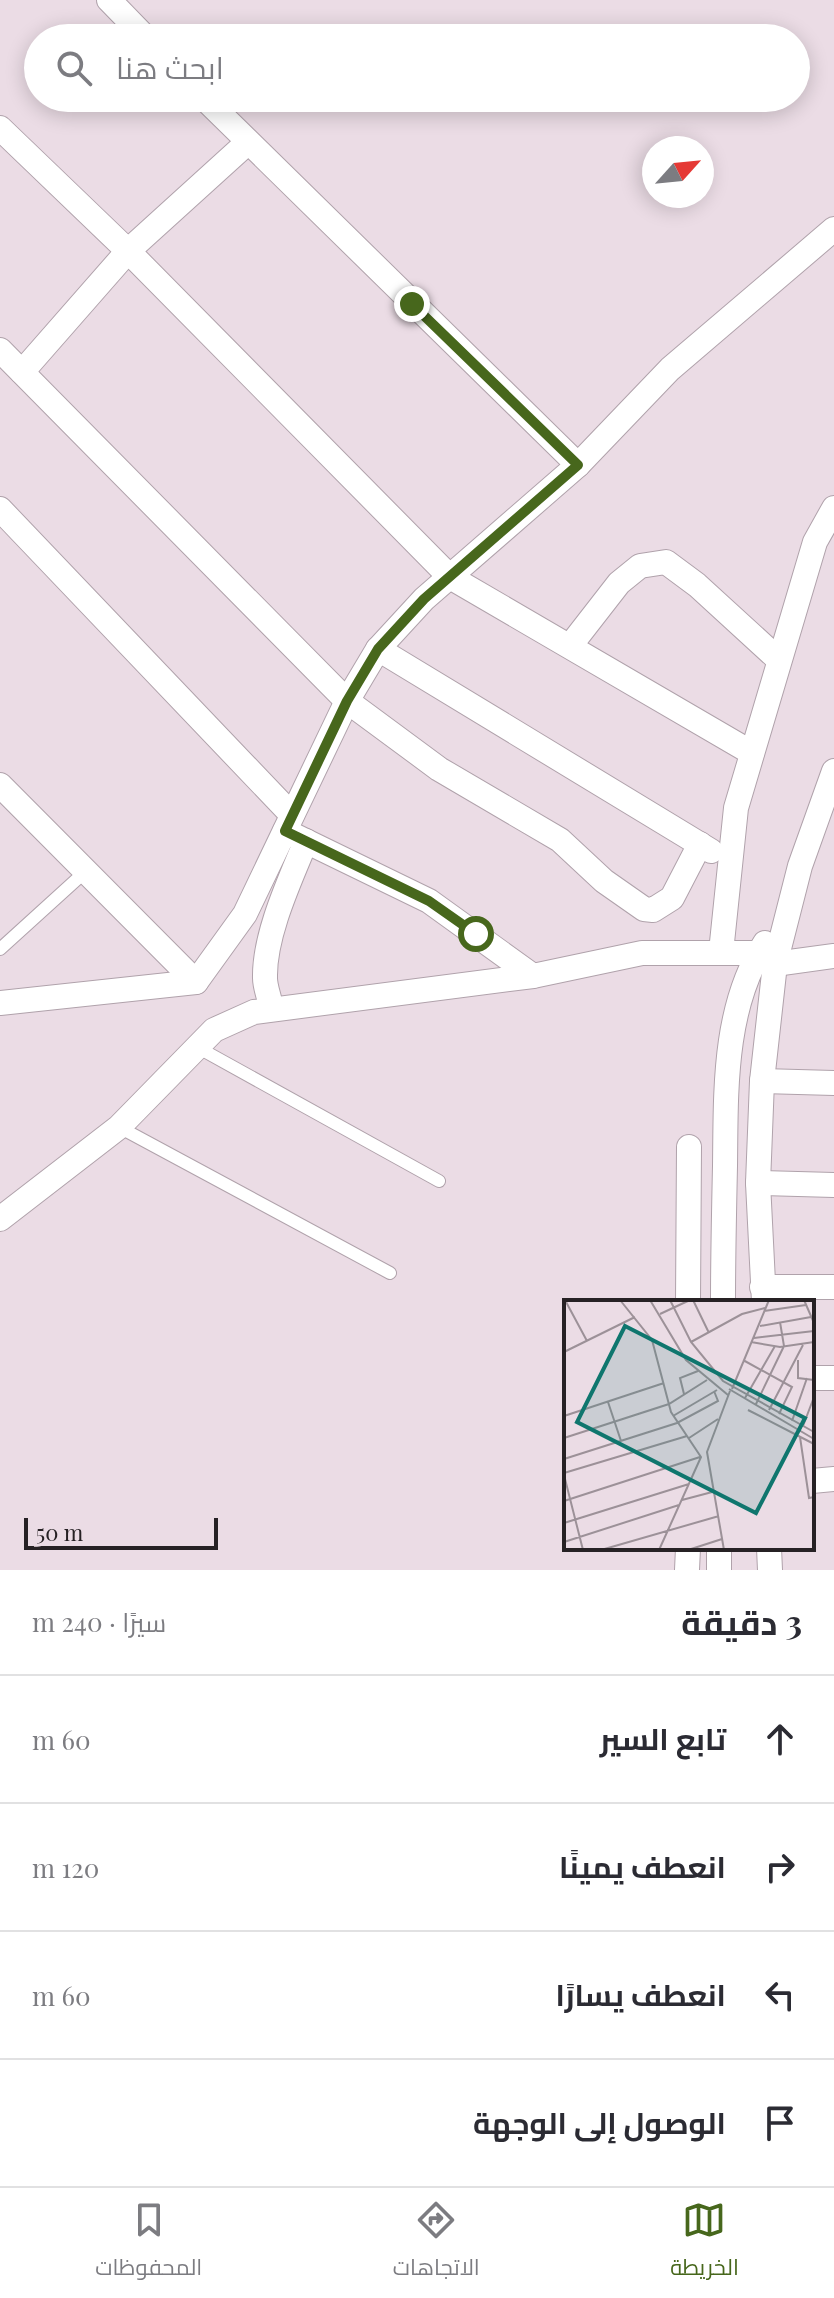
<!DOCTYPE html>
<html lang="ar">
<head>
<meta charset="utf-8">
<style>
  :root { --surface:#fff; --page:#f7f7f7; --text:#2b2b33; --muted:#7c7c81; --line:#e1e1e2; --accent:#47671c }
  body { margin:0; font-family:"Playfair Display",Cairo,serif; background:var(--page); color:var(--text); direction:rtl }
  .compass { position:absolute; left:642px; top:136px; width:72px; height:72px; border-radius:50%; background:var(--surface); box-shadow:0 4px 20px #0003; rotate:63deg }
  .scale { position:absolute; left:24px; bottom:20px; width:194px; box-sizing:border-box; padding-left:8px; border:4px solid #262124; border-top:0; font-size:22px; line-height:28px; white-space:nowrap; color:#262124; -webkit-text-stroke:6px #ebdce5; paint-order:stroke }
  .stop { position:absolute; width:24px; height:24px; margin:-18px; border:6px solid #47671c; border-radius:50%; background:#fff }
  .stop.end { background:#47671c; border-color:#fff; box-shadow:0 2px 8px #0008 }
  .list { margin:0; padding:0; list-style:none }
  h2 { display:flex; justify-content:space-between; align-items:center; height:104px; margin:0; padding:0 32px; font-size:34px }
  h2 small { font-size:26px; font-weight:400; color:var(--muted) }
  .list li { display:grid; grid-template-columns:52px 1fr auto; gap:24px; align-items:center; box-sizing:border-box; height:128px; padding:0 32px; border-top:2px solid var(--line) }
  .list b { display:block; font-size:30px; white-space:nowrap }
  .list em { font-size:26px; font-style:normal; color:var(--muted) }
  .icon { flex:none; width:44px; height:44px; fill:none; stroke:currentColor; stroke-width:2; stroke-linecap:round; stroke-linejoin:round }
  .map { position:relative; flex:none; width:834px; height:1570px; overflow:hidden; direction:ltr }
  .search { position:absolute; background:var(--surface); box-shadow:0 4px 20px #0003; left:24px; right:24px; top:24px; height:88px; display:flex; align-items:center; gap:20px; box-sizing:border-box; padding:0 28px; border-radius:44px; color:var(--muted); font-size:30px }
  .sheet { height:616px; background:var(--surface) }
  nav { display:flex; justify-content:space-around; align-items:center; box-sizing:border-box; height:112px; border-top:2px solid var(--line); background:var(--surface); font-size:22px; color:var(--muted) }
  nav a { display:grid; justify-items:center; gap:4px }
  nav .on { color:var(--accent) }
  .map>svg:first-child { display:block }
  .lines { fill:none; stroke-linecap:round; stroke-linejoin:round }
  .lane-casing { stroke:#b0a2ab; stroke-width:14 }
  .street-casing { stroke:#b0a2ab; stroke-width:26 }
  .lane { stroke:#fff; stroke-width:12 }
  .street { stroke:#fff; stroke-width:24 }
  .route { stroke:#47671c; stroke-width:10 }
  .inset-road { fill:none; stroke:#9c9198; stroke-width:2 }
  .view { fill:#0f766e; fill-opacity:0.15; stroke:#0f766e; stroke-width:4 }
  .inset-edge { fill:none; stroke:#262124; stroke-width:4 }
</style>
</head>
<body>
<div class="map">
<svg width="834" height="1570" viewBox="0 0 834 1570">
  <rect width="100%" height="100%" fill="#ebdce5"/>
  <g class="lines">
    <g class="lane-casing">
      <g id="lane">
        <polyline points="0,949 86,871"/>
        <polyline points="197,1047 439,1181"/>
        <polyline points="119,1127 390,1273"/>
      </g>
    </g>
    <g class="street-casing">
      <g id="street">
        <polyline points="109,0 146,38"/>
        <polyline points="204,98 578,465"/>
        <polyline points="0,128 128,251 450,577 752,753"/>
        <polyline points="0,350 347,701 439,769 560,840 604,881 644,909 653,910 672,898 700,844"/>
        <polyline points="22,372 128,251 247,143"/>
        <polyline points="0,509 292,815"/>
        <polyline points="570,646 619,583 640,566 666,562 697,585 779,660"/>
        <polyline points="378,649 711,851"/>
        <polyline points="0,785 196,982"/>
        <polyline points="285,831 429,901 533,976"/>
        <polyline points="721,952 736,808 815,542 834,508"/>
        <polyline points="775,964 834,956"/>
        <polyline points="0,1003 196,982 245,914 347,701 378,649 424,599 578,465 670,369 834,229"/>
        <path d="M271,1008C270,998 265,988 265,978C264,935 290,880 306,841"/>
        <polyline points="762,1081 834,1083"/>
        <polyline points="758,1183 834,1185"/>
        <polyline points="0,1219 119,1127 214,1030 254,1012 533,976 642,953 758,953"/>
        <polyline points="762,1287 834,1287"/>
        <polyline points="688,1302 689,1147"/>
        <path d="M723,1302C723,1257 724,1211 725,1166C726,1091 723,1008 765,943"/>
        <polyline points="764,1302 758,1183 762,1081 775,964 800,866 834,771"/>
        <polyline points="812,1378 834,1378"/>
        <polyline points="812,1481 834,1479"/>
        <polyline points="769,1548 770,1570"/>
        <polyline points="687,1570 688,1548"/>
        <polyline points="719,1570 719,1548"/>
      </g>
    </g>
    <use href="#lane" class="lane"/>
    <use href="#street" class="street"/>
  </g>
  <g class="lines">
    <polyline class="route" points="412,304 578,465 424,599 378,649 347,701 285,831 429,901 476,934"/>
  </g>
  <g transform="translate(564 1300)">
    <rect width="250" height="250" fill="#ebdce5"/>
    <path class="inset-road" d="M1,0L23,41M56,0L88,40L107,112L137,157L95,250M86,0L122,60L164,95M106,0L127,42L159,81L250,132M129,0L145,33M240,0L250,23M200,11L242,5M96,14L126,0M196,26L247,17M190,38L250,31M127,42L178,14L201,8M187,42L216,47L250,42M0,52L71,17M179,60L228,87L215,114M234,60V78L250,80M165,89L250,139M168,89L205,0M120,94L116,78L134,71M181,98L211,46M44,102L57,141M192,104L220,46L216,22M184,110L250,144M205,110L239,45M0,116L100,83M109,116L153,90M228,121L243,78M239,126L250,97M236,137L245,198L250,197M0,138L105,104L143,80M125,138L154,119M0,159L113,123L154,101L150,91M0,173L123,136M0,175L19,250M118,200L152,191M0,201L136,157M0,223L125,184M0,242L115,205M37,250L155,216M124,250L158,239M160,250L143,152L166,91"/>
    <path class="view" d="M61,26L241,118L192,213L13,122Z"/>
    <rect width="250" height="250" class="inset-edge"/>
  </g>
</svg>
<svg class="compass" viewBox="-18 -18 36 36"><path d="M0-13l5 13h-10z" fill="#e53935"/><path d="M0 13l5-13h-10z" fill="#7c7c81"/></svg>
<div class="scale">50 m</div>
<div class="stop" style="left:476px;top:934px"></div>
<div class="stop end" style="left:412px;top:304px"></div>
<div class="search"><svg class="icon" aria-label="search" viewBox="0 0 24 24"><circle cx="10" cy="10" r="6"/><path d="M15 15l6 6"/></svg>ابحث هنا</div>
</div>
<section class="sheet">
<h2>3 دقيقة<small>سيرًا · 240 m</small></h2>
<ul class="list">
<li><svg class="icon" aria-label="ahead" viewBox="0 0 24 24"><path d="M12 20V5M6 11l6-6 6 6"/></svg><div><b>تابع السير</b></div><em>60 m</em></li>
<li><svg class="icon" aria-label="right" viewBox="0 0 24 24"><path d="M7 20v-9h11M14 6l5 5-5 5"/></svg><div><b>انعطف يمينًا</b></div><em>120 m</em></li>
<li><svg class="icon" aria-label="left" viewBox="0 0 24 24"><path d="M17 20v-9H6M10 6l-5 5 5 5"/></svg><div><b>انعطف يسارًا</b></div><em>60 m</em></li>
<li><svg class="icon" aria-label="arrive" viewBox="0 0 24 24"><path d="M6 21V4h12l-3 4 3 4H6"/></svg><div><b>الوصول إلى الوجهة</b></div></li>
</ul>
</section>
<nav>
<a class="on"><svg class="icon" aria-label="map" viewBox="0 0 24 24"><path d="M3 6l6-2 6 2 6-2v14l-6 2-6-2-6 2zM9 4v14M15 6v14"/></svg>الخريطة</a>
<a><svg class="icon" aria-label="directions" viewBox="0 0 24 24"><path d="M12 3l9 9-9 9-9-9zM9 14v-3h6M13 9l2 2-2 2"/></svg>الاتجاهات</a>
<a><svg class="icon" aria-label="saved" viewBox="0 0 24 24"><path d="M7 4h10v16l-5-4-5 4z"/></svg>المحفوظات</a>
</nav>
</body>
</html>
